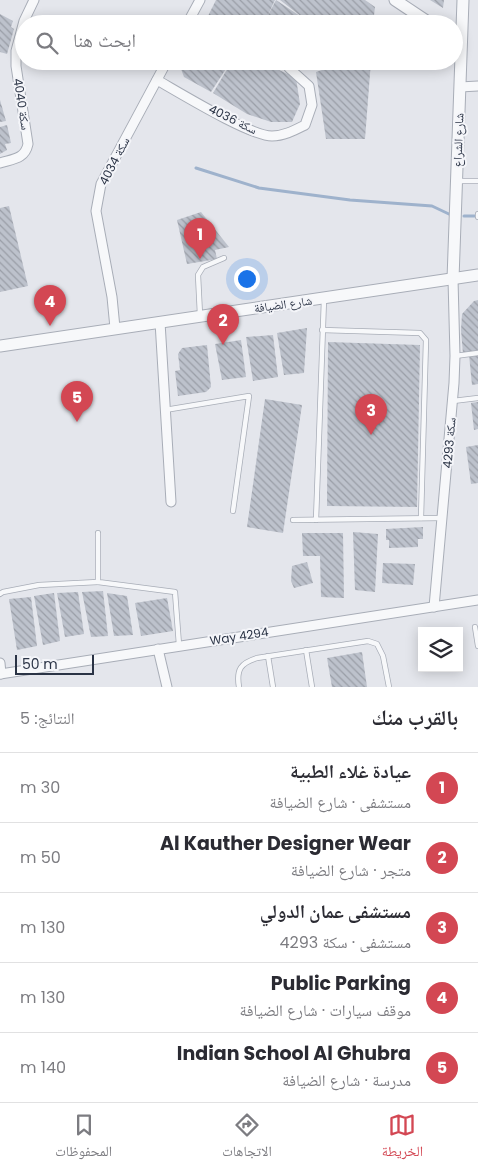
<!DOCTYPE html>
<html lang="ar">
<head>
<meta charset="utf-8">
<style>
  :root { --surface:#fff; --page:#f7f7f7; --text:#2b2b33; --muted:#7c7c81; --line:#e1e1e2; --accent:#d34753 }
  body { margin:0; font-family:Poppins,"Noto Naskh Arabic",sans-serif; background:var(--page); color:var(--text); direction:rtl }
  .controls { position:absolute; right:15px; bottom:15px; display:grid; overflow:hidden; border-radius:0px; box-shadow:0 2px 12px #0003 }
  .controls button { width:45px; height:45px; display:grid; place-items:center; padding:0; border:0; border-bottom:1px solid var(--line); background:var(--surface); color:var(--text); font:25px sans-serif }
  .scale { position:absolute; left:15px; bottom:12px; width:79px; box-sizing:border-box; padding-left:5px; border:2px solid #2a3345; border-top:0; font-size:14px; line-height:18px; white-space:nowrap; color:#2a3345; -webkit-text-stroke:4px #f4f5f9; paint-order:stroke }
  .you { position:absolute; left:246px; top:278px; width:18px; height:18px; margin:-12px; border:4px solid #fff; border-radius:50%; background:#1a73e8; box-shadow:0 0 0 8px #1a73e833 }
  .badge { display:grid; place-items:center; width:32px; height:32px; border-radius:50%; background:var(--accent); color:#fff; font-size:16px; font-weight:700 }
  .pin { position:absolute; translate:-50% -41px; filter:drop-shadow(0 1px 2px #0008) }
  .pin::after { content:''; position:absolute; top:26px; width:18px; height:15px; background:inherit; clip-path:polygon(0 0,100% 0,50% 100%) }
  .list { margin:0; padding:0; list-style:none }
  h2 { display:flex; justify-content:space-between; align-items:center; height:65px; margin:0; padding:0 20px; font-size:21px }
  h2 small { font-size:16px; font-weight:400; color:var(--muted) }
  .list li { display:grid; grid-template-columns:32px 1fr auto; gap:15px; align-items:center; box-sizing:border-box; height:70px; padding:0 20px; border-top:1px solid var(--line) }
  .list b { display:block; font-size:19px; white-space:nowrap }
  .list p { margin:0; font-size:16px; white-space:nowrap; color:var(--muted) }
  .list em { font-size:16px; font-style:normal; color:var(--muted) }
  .icon { flex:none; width:28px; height:28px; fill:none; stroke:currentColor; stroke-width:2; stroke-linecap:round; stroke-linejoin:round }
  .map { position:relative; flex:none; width:478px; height:687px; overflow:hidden; direction:ltr }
  .search { position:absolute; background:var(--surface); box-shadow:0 2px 12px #0003; left:15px; right:15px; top:15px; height:55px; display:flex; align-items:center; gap:12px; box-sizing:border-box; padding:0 18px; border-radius:28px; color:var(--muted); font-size:19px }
  .sheet { height:415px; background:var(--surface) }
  nav { display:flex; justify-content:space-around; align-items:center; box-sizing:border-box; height:70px; border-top:1px solid var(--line); background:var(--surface); font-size:14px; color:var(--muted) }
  nav a { display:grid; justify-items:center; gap:2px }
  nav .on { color:var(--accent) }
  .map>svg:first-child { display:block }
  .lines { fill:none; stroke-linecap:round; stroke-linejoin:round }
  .stream { stroke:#9eb2cc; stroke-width:3 }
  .building { fill:url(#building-back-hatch) }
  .service-casing { stroke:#a8adb7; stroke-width:6 }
  .minor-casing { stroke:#a8adb7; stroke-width:11 }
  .tertiary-casing { stroke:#a8adb7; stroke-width:13 }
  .service { stroke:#f7f8fa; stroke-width:4.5 }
  .minor { stroke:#f7f8fa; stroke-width:9 }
  .tertiary { stroke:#f7f8fa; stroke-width:11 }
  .labels { text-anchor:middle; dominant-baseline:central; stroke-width:4; stroke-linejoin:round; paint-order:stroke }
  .street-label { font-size:12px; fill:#2a3345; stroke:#f4f5f9 }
</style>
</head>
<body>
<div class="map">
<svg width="478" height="687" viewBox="0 0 478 687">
  <defs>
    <pattern id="building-back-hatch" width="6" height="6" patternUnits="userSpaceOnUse" patternTransform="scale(1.25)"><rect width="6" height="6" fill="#bdc2cc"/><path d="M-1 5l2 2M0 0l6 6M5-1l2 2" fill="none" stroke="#9a9ea7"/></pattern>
  </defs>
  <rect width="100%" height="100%" fill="#e4e6ec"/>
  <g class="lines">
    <g class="stream">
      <polyline points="196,168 259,188 350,200 432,206 451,215"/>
      <polyline points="464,216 478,216"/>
    </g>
  </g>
  <g class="building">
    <polygon points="216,0 275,0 267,17 276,0 303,18 299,24 204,24"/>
    <polygon points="280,0 365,0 375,7 373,24 311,24"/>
    <polygon points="430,0 444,0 443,8"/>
    <polygon points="0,14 13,21 11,27 14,29 7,54 0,52"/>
    <polygon points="185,61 231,61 211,92 184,77 181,69"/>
    <polygon points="232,61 260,61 296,78 300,104 292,122 271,122 247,114 213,93"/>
    <polygon points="301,61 322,61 315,70"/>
    <polygon points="349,61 371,61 365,139 326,139 316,72"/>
    <polygon points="0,100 6,121 0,122"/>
    <polygon points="7,125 11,143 5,144 7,150 0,154 0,127"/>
    <polygon points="9,206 28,286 0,292 0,208"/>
    <polygon points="201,212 229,247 215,250 217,259 187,264 177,220"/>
    <polygon points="478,300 478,351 463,354 461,330 462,314 474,301"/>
    <polygon points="307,328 304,373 284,375 277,333"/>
    <polygon points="273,335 278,377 253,381 246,337"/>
    <polygon points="241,340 246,377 222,380 215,344"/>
    <polygon points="328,342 420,345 417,507 327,506"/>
    <polygon points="207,345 211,387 206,392 178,396 175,371 180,370 178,354 182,348"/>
    <polygon points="469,355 478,355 478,384 472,385"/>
    <polygon points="265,399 302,405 283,533 247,527"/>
    <polygon points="478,402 478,429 474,430 471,403"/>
    <polygon points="478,445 478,483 471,484 466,447"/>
    <polygon points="423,527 423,539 418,539 418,547 389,548 389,540 386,540 386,529"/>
    <polygon points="353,532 378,534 375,592 355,590"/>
    <polygon points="302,533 343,533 344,598 321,597 320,556 303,556"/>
    <polygon points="307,562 313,583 294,588 291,581 292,566"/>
    <polygon points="383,563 415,564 413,585 382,583"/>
    <polygon points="103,591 108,636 91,637 82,592"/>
    <polygon points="78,592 84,634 65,637 57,593"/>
    <polygon points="54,593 60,641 43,645 34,596"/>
    <polygon points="107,593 127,596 133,635 114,636"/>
    <polygon points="31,597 37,646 17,650 9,599"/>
    <polygon points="167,598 173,631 141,636 135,603"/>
    <polygon points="362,652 367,687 332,687 327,658"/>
  </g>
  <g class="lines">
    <g class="service-casing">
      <g id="service">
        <polyline points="458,181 478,181"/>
        <polyline points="478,214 478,217"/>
        <polyline points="200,315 198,275 203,267 224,258"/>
        <polyline points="322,330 420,333 426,340 421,518"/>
        <polyline points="455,356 478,353"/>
        <polyline points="453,401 478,398"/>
        <polyline points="165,410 249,396 233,511"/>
        <polyline points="293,520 442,518"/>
        <polyline points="316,520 324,299"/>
        <polyline points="98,533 98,582 175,592 179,645"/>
        <polyline points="0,594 3,592 39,585 98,582"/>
        <polyline points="475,627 478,646"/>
        <polyline points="306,650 312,687"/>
        <polyline points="268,656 273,687"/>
        <path d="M239,687C236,669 241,663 257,658L368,641L377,644L383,656L389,687"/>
      </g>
    </g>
    <g class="minor-casing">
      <g id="minor">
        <polyline points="187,24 200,0"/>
        <path d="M157,80C180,93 250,136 272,136C284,136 295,130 305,125L312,105L309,86L289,68"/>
        <polyline points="460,87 478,86"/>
        <path d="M0,163C13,159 25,159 28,144L16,66V51L24,21L34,0"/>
        <polyline points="160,322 171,502"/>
        <polyline points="115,328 112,297 96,211 101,184 167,61"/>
        <polyline points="434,607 454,383 455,356 453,279"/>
        <polyline points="158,649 167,687"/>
        <polyline points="0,663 1,674"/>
        <polyline points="0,674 478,600"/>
      </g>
    </g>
    <g class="tertiary-casing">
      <g id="tertiary">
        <polyline points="395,0 431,24"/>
        <polyline points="453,279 463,0"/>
        <polyline points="0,346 478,275"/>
      </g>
    </g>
    <use href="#service" class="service"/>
    <use href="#minor" class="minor"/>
    <use href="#tertiary" class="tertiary"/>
  </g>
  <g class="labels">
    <g class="street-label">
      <text transform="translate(22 104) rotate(81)">سكة 4040</text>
      <text transform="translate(233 119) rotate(26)">سكة 4036</text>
      <text transform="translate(458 140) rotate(-88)">شارع الشراع</text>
      <text transform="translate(114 161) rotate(-63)">سكة 4034</text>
      <text transform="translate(283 304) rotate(-8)">شارع الضيافة</text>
      <text transform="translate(449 443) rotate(-85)">سكة 4293</text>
      <text transform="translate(239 636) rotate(-9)">Way 4294</text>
    </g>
  </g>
</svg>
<div class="controls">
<button><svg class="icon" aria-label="layers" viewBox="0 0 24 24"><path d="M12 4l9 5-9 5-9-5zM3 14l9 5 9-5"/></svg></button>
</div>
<div class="scale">50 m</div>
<div class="you"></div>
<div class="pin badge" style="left:200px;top:259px">1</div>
<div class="pin badge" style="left:223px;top:345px">2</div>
<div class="pin badge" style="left:371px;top:435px">3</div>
<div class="pin badge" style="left:50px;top:326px">4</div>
<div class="pin badge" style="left:77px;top:422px">5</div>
<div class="search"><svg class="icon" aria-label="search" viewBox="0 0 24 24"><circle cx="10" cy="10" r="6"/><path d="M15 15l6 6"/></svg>ابحث هنا</div>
</div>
<section class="sheet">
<h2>بالقرب منك<small>النتائج: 5</small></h2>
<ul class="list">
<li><span class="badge">1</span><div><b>عيادة غلاء الطبية</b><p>مستشفى · شارع الضيافة</p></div><em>30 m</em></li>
<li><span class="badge">2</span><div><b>Al Kauther Designer Wear</b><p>متجر · شارع الضيافة</p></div><em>50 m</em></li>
<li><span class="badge">3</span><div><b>مستشفى عمان الدولي</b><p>مستشفى · سكة 4293</p></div><em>130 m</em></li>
<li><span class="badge">4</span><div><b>Public Parking</b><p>موقف سيارات · شارع الضيافة</p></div><em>130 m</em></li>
<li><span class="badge">5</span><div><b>Indian School Al Ghubra</b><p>مدرسة · شارع الضيافة</p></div><em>140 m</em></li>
</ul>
</section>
<nav>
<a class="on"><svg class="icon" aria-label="map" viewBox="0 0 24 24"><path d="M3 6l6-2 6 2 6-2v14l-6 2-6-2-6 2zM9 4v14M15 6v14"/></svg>الخريطة</a>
<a><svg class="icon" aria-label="directions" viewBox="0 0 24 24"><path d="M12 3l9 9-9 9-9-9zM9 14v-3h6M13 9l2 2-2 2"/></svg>الاتجاهات</a>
<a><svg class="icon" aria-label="saved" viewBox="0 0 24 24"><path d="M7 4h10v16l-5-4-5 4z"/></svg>المحفوظات</a>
</nav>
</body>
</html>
